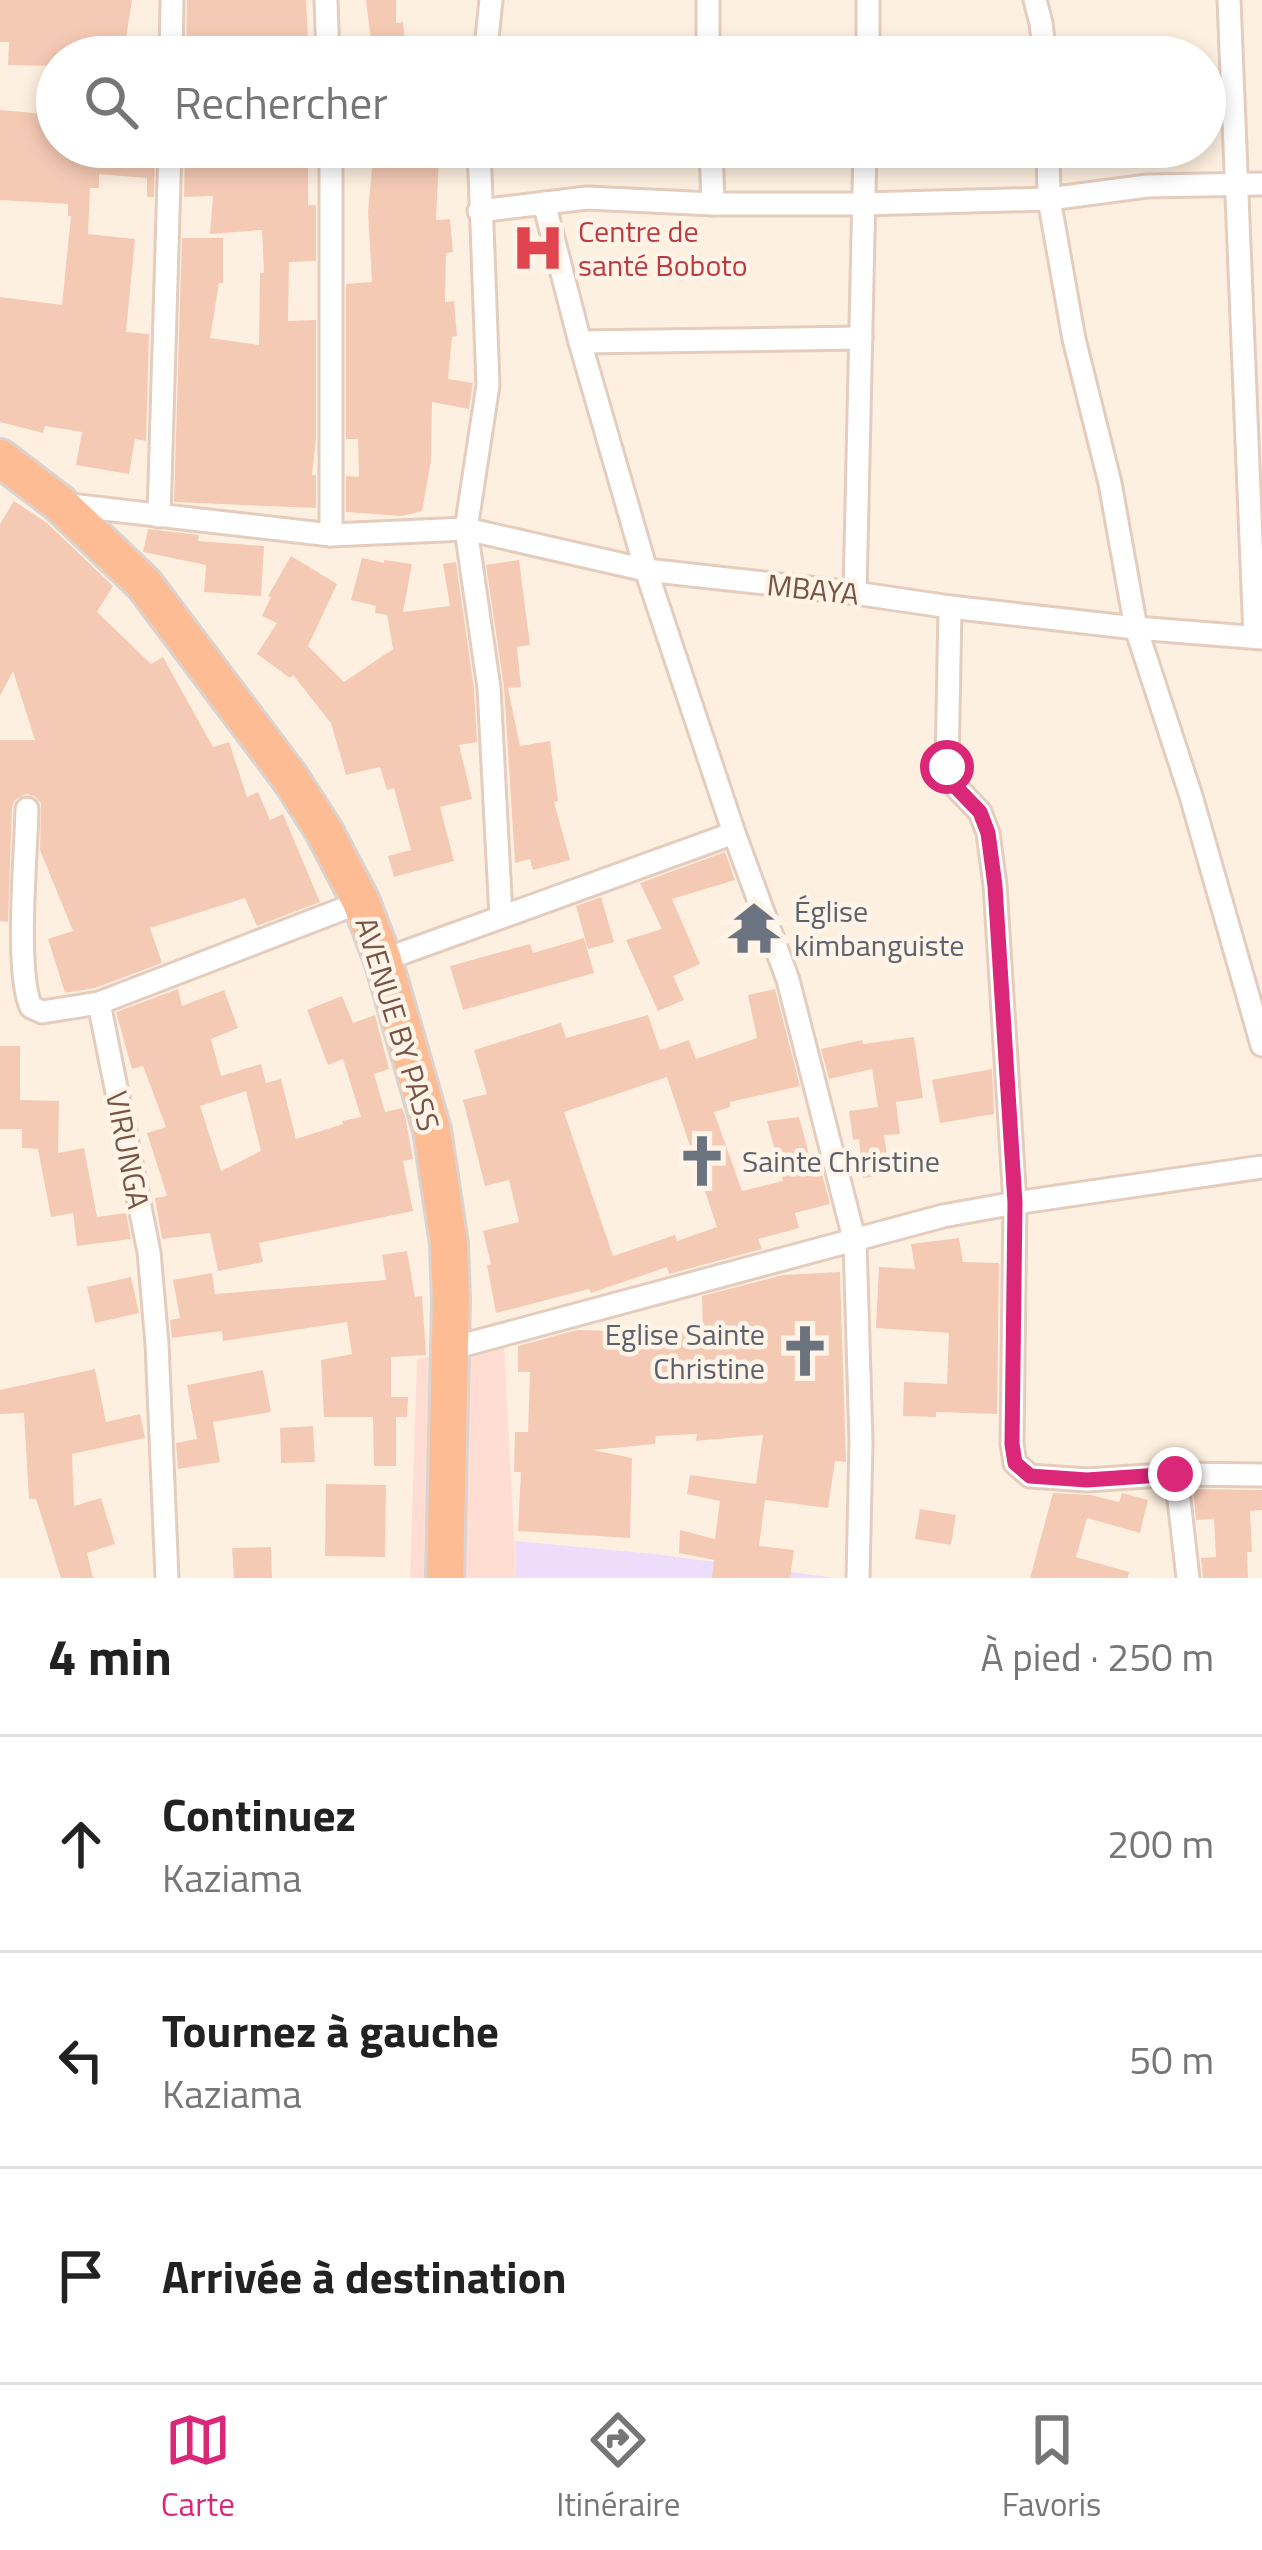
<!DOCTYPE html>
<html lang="fr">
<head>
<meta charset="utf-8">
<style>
  :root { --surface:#fff; --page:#f2f2f2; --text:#222; --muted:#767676; --line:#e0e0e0; --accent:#db2777 }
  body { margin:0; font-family:"Titillium Web",sans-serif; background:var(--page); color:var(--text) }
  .stop { position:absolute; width:36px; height:36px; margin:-27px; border:9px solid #db2777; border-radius:50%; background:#fff }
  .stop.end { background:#db2777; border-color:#fff; box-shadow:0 3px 12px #0008 }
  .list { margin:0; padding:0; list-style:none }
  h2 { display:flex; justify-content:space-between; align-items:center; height:156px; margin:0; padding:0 48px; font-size:51px }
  h2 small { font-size:39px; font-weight:400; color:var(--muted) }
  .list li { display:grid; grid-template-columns:78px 1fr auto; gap:36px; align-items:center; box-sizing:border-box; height:216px; padding:0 48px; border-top:3px solid var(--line) }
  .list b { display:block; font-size:45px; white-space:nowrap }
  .list p { margin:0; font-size:39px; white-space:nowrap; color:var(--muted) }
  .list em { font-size:39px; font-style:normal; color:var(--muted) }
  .icon { flex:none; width:66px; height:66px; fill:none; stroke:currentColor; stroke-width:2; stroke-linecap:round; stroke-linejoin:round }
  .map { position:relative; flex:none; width:1262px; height:1578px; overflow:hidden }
  .search { position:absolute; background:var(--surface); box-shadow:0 6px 18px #0003; left:36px; right:36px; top:36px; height:132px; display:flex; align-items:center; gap:30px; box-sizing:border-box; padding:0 42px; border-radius:66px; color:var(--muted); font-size:45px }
  .sheet { height:804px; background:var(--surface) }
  nav { display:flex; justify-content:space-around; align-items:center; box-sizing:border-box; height:168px; border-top:3px solid var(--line); background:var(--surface); font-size:33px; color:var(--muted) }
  nav a { display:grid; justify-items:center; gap:6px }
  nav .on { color:var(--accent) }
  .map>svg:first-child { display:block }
  .commercial { fill:#ffddd2 }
  .education { fill:#edddfa }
  .building { fill:#f5cab5; fill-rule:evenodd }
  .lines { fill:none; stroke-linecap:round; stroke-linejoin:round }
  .minor-casing { stroke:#e4cdbe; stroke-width:27 }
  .trunk-casing { stroke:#dbd3cf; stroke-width:42 }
  .minor { stroke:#fff; stroke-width:21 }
  .trunk { stroke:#febc94; stroke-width:36 }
  .route { stroke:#db2777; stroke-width:15 }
  .labels { text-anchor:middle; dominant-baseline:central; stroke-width:9; stroke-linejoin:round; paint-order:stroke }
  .health-label { font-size:30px; fill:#be3a42; stroke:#fff4e7; text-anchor:start }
  .street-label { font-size:30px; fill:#765446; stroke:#fff4e7 }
  .worship-label { font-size:30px; fill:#5b616d; stroke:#fff4e7; text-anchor:start }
</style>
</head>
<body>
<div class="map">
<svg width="1262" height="1578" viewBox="0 0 1262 1578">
  <rect width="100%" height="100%" fill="#fef0e0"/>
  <polygon class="commercial" points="504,1344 516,1578 410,1578 417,1359"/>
  <polygon class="education" points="515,1541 655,1554 836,1578 516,1578"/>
  <g class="building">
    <polygon points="0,0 132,0 123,57 88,53 87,57 57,57 57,66 8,65 9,42 0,42"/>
    <polygon points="187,0 306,0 309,57 186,57"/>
    <polygon points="366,0 396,0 396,23 403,22 405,43 394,44 395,57 373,57"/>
    <polygon points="0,110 57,115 57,147 155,147 154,197 147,197 147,178 99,174 99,188 90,188 88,234 135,239 126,332 149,334 146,441 135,439 129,474 76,465 82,432 45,426 43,433 0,422 0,297 62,305 71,216 68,216 68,204 0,200"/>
    <polygon points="374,147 400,147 400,154 439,156 436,220 450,219 453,252 446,253 445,302 454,301 457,336 452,337 448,379 473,383 469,409 432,402 431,461 422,511 402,516 346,512 346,476 359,477 358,439 346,439 346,284 372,282 368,212"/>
    <polygon points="185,154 223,158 222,161 308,162 308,205 316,205 316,261 289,262 288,321 316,320 316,438 312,475 316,475 316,508 174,502 182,238 223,238 223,283 219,283 210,338 259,345 260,273 264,273 262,230 210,234 213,196 184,197"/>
    <polygon points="14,501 47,523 113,586 97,612 151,664 163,657 213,747 229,742 247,797 258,792 270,820 283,814 320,902 257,926 245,898 150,928 162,963 95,988 65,993 48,939 73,931 40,850 41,803 34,796 26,794 15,800 12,807 8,922 0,921 0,740 35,740 13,671 0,696 0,524"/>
    <polygon points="148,529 199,535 198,541 264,546 261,596 204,592 206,565 143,552"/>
    <polygon points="291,556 337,584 308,646 344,682 393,649 387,615 375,613 376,606 351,600 362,558 384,563 384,560 412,564 403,612 450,606 443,564 456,562 474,689 477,742 459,745 472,799 440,807 454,861 394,877 388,856 411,850 394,788 387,790 380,767 346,775 331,723 293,675 290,678 257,654 277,623 262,616 271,597 268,596"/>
    <polygon points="519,560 530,645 517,647 521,687 508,688 520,746 550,741 558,801 554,802 570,860 533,870 530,859 515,863 504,687 486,565"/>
    <polygon points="725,852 735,880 672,899 700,964 673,976 684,1000 658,1011 626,940 662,929 640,883"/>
    <polygon points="601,897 614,942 588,949 576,906"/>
    <polygon points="584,938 594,973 463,1010 450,966 530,944 533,953"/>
    <path d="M178,989L182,1006L224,990L238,1028L211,1039L221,1076L261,1064L266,1083L281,1079L296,1139L343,1124L342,1121L361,1117L343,1059L328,1065L307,1010L342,996L353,1023L375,1015L389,1069L374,1074L385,1112L402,1108L405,1116L413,1159L403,1161L413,1211L259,1243L263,1262L218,1271L210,1233L162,1239L155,1198L167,1196L147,1133L166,1127L143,1066L132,1069L116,1012ZM246,1091L261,1151L221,1171L200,1106Z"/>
    <path d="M775,989L800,1086L730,1102V1107L714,1112L742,1191L783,1181L767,1121L799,1117L814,1173L821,1171L830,1204L795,1213L799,1228L758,1239L762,1249L669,1274L667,1267L591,1293L589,1289L496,1313L487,1265L491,1264L483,1231L519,1222L509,1180L485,1186L463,1100L487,1094L474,1050L561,1023L566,1038L648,1015L660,1050L689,1040L696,1059L757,1038L748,995ZM667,1077L717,1227L677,1241L675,1235L613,1256L564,1112Z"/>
    <polygon points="914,1037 923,1098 896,1102 900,1134 884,1135 890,1174 863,1178 859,1139 853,1140 849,1111 878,1107 872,1069 829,1079 821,1049 862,1040 863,1044"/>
    <polygon points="0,1046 20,1046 20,1100 59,1101 58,1153 84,1148 97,1217 126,1213 131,1239 77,1246 73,1213 51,1217 38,1149 22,1148 22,1129 0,1129"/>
    <polygon points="992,1069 994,1114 940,1123 932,1080"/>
    <polygon points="959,1238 963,1262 999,1263 997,1414 936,1412 936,1417 903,1416 904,1382 947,1384 949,1333 876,1328 879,1267 915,1269 911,1244"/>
    <polygon points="407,1251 415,1297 422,1296 426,1355 391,1357 391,1397 408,1397 407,1417 396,1417 396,1466 374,1466 373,1417 324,1417 321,1360 352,1354 347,1322 223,1341 222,1331 172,1338 170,1320 180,1318 173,1280 212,1273 215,1294 386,1280 382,1255"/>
    <polygon points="840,1272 846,1462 835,1461 828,1508 765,1500 759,1546 794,1550 790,1578 712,1578 714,1560 679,1553 680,1530 715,1539 720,1501 687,1494 690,1475 756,1484 763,1435 696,1441 697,1434 656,1436 655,1444 593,1450 632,1458 630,1538 518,1531 521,1472 514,1472 515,1432 528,1432 530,1372 518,1372 518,1346 577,1330 703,1333 702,1296 783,1275"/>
    <polygon points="131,1277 139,1313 95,1323 87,1287"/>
    <polygon points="95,1369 106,1422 140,1414 145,1438 72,1454 74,1506 101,1498 115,1544 87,1553 93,1578 61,1578 36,1499 29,1499 24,1413 0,1414 0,1390"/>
    <polygon points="263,1370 271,1412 213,1422 220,1462 178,1469 176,1443 197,1439 187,1385"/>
    <polygon points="313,1426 315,1462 281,1463 280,1428"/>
    <polygon points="326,1484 386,1485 385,1557 325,1556"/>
    <polygon points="1193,1489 1262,1490 1262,1510 1250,1511 1252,1552 1247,1552 1248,1578 1203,1578 1201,1558 1216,1557 1214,1519 1196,1520"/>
    <polygon points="1053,1493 1091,1495 1119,1502 1122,1493 1148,1500 1140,1533 1087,1518 1076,1557 1129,1572 1128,1578 1030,1578"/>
    <polygon points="920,1509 956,1515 951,1545 915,1539"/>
    <polygon points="271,1547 272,1578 234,1578 232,1548"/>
  </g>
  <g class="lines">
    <g class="minor-casing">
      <g id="minor">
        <polyline points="326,0 328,57"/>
        <polyline points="708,0 708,57"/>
        <polyline points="1035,0 1041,23 1045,57"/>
        <polyline points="1229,0 1255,637"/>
        <polyline points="708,51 868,57"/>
        <polyline points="171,57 172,0"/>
        <polyline points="485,57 491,0"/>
        <polyline points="868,57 868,0"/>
        <polyline points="331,147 331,535"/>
        <polyline points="479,147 488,385 466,529 489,688 501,916"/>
        <polyline points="711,147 713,204"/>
        <polyline points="1048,147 1049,199 1074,339 1110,483 1136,628 1191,796 1262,1045"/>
        <polyline points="544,203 580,342 646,570 734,833 788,980 855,1242 861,1441 858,1578"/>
        <polyline points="479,211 587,198 713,204 863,204 1049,199 1147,186 1262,184"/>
        <polyline points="580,342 861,338"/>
        <polyline points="61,504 331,535 466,529 646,570 855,593 950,607 1136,628 1262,638"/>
        <polyline points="159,516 170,147"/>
        <polyline points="855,593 865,147"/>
        <polyline points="950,607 947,767 954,785 980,812 988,833 995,885 1015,1203 1012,1444 1015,1463 1030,1476 1087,1480 1176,1474 1188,1578"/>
        <path d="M27,809C26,855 15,971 31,1007L42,1012L99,1003"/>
        <polyline points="383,960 734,833"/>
        <polyline points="449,1349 943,1216 1015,1203 1262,1167"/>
        <polyline points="1176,1474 1262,1475"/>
        <polyline points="167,1578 157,1344 149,1252 99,1003 361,902"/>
      </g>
    </g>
    <g class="trunk-casing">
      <polyline id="trunk" points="0,458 59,503 144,584 290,778 324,831 361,902 383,960 432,1130 449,1244 451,1301 445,1578"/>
    </g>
    <use href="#minor" class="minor"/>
    <use href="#trunk" class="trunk"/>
  </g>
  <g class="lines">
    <polyline class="route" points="947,767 954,785 980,812 988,833 995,886 1015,1203 1012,1444 1015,1463 1030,1476 1087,1480 1175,1474"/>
  </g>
  <defs>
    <g id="hospital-bare" transform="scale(4.14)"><path d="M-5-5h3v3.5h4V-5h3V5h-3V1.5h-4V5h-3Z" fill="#e0444e" stroke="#fff4e7" stroke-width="2.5" paint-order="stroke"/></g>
    <g id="temple-bare" transform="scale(4.14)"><path d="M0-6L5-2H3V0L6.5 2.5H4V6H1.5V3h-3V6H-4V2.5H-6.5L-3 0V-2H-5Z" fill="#6b7280" stroke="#fff4e7" stroke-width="2.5" paint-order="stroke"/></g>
    <g id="church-bare" transform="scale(4.14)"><path d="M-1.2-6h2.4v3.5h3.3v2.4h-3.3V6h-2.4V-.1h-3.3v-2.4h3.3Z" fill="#6b7280" stroke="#fff4e7" stroke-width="2.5" paint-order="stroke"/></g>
  </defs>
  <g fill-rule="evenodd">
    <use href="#hospital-bare" x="538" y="248"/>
    <use href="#temple-bare" x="754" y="928"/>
    <use href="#church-bare" x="702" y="1161"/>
    <use href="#church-bare" x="805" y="1351"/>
  </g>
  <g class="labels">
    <g class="health-label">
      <text x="578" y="231">Centre de<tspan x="578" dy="34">santé Boboto</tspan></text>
    </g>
    <g class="street-label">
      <text transform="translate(813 589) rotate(6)">MBAYA</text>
      <text transform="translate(398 1024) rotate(73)">AVENUE BY PASS</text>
      <text transform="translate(128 1150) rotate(79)">VIRUNGA</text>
    </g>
    <g class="worship-label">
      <text x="794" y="911">Église<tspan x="794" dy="34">kimbanguiste</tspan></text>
      <text x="742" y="1161">Sainte Christine</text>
      <text x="765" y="1334" text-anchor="end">Eglise Sainte<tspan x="765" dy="34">Christine</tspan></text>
    </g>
  </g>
</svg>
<div class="stop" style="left:947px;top:767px"></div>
<div class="stop end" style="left:1175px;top:1474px"></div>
<div class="search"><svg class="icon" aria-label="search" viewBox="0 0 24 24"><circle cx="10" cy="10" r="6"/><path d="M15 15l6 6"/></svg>Rechercher</div>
</div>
<section class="sheet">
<h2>4 min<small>À pied · 250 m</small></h2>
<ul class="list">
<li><svg class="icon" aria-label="ahead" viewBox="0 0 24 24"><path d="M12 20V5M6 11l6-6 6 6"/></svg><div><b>Continuez</b><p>Kaziama</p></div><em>200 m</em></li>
<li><svg class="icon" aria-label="left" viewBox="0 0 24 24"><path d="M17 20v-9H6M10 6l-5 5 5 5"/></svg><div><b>Tournez à gauche</b><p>Kaziama</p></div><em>50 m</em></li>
<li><svg class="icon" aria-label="arrive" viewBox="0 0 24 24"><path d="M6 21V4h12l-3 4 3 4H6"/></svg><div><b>Arrivée à destination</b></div></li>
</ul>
</section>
<nav>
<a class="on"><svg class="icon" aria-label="map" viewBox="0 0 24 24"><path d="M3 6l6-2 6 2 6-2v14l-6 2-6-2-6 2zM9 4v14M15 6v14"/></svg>Carte</a>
<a><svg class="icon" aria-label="directions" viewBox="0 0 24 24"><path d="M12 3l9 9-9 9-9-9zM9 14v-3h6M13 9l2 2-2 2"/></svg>Itinéraire</a>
<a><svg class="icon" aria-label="saved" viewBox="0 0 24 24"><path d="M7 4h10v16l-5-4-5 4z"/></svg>Favoris</a>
</nav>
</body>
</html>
